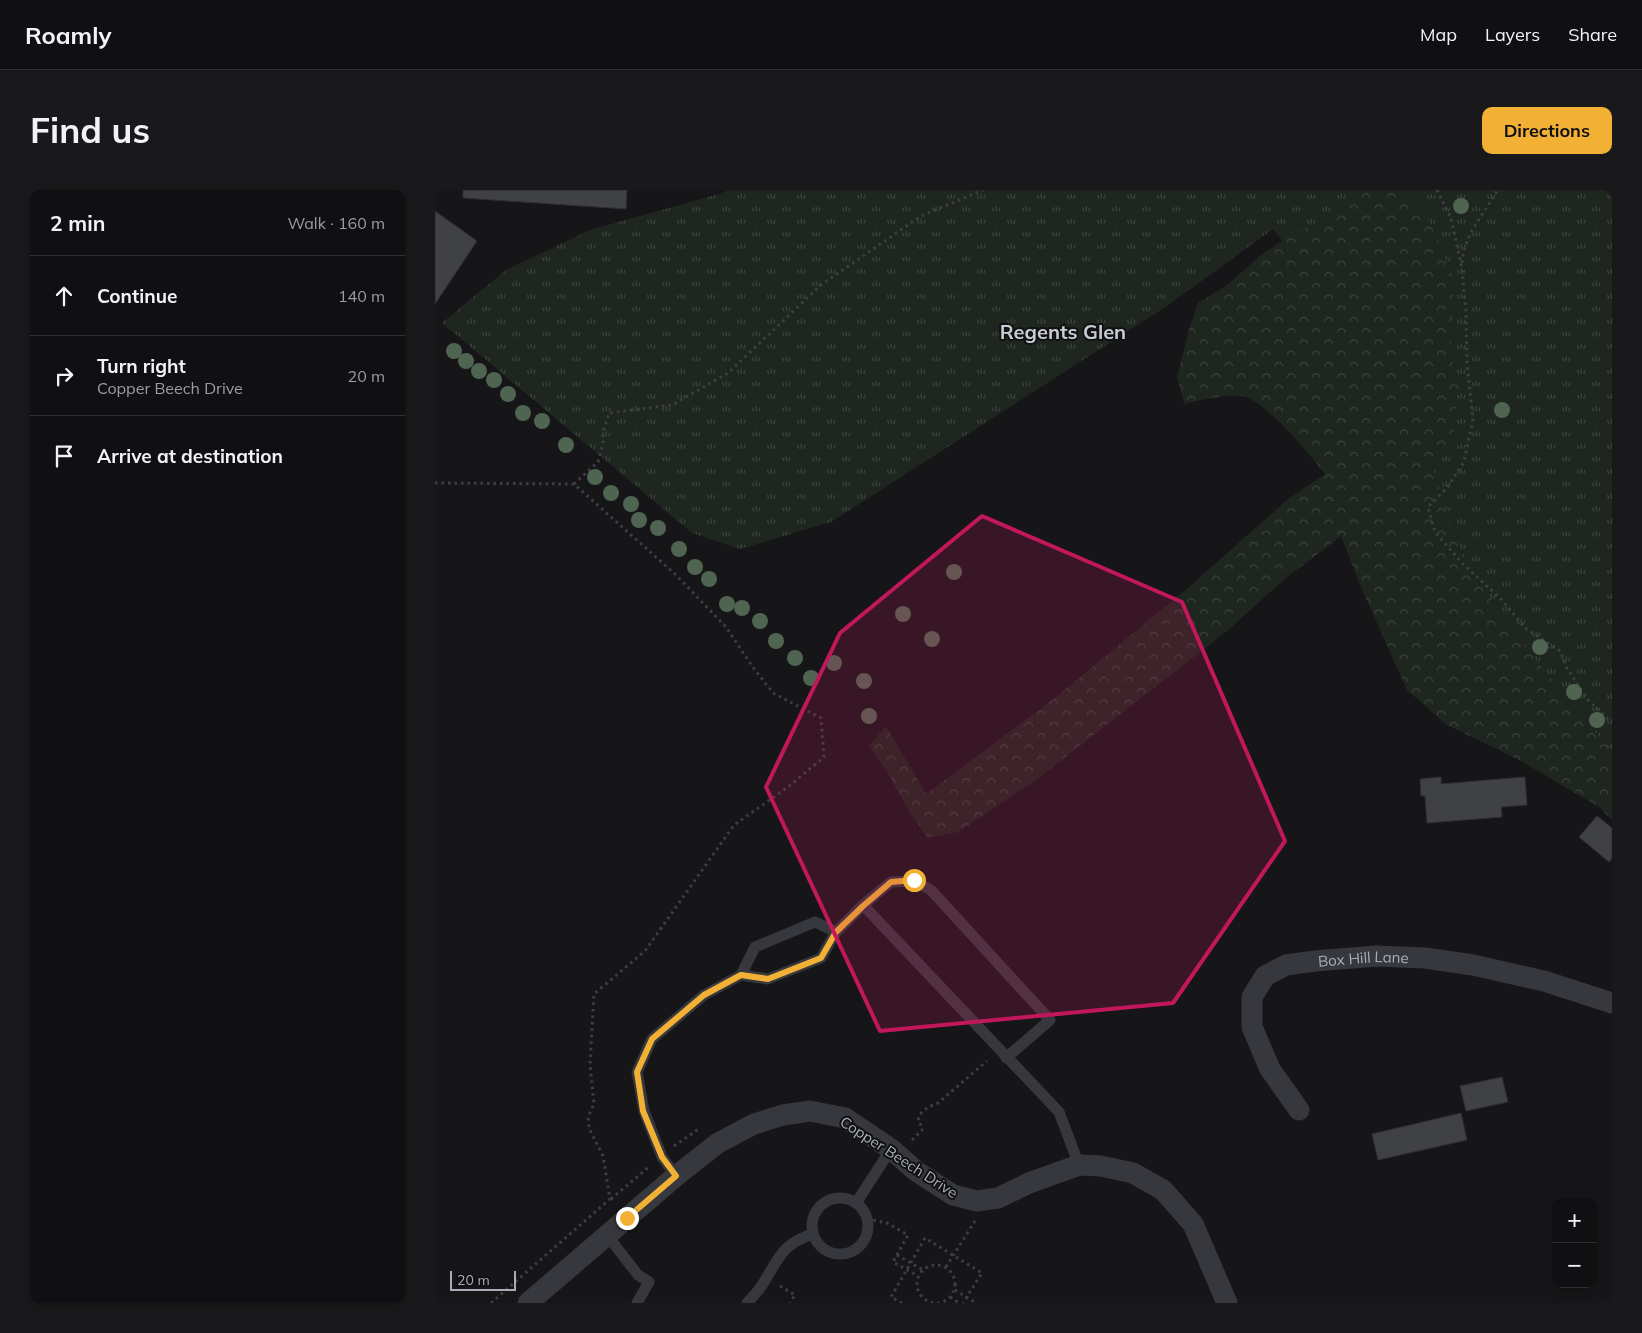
<!DOCTYPE html>
<html lang="en">
<head>
<meta charset="utf-8">
<style>
  :root { --surface:#101012; --page:#19191b; --text:#f1f3f6; --muted:#9c9d9f; --line:#303032; --accent:#f2b134 }
  body { margin:0; font-family:Mulish,sans-serif; background:var(--page); color:var(--text) }
  .controls { position:absolute; right:15px; bottom:15px; display:grid; overflow:hidden; border-radius:10px; box-shadow:0 2px 8px #0003 }
  .controls button { width:45px; height:45px; display:grid; place-items:center; padding:0; border:0; border-bottom:1px solid var(--line); background:var(--surface); color:var(--text); font:25px sans-serif }
  .scale { position:absolute; left:15px; bottom:12px; width:66px; box-sizing:border-box; padding-left:5px; border:2px solid #a8adb8; border-top:0; font-size:14px; line-height:18px; white-space:nowrap; color:#a8adb8; -webkit-text-stroke:4px #111113; paint-order:stroke }
  .stop { position:absolute; width:15px; height:15px; margin:-11px; border:4px solid #f2b134; border-radius:50%; background:#fff }
  .stop.end { background:#f2b134; border-color:#fff; box-shadow:0 1px 5px #0008 }
  .list { margin:0; padding:0; list-style:none }
  h2 { display:flex; justify-content:space-between; align-items:center; height:65px; margin:0; padding:0 20px; font-size:21px }
  h2 small { font-size:16px; font-weight:400; color:var(--muted) }
  .list li { display:grid; grid-template-columns:32px 1fr auto; gap:15px; align-items:center; box-sizing:border-box; height:80px; padding:0 20px; border-top:1px solid var(--line) }
  .list b { display:block; font-size:19px; white-space:nowrap }
  .list p { margin:0; font-size:16px; white-space:nowrap; color:var(--muted) }
  .list em { font-size:16px; font-style:normal; color:var(--muted) }
  .icon { flex:none; width:28px; height:28px; fill:none; stroke:currentColor; stroke-width:2; stroke-linecap:round; stroke-linejoin:round }
  .map { position:relative; flex:none; width:1177px; height:1113px; overflow:hidden; border-radius:10px }
  header { display:flex; align-items:center; gap:30px; box-sizing:border-box; height:70px; padding:0 25px; background:var(--surface); border-bottom:1px solid var(--line) }
  header strong { font-size:24px }
  nav { display:flex; gap:28px; margin-inline-start:auto; font-size:18px }
  .intro { display:flex; align-items:center; justify-content:space-between; box-sizing:border-box; height:120px; padding:0 30px }
  h1 { margin:0; font-size:35px }
  .button { padding:12px 22px; border-radius:10px; background:var(--accent); color:#111; font-size:18px; font-weight:700 }
  main { display:flex; gap:30px; padding:0 30px }
  aside { flex:1; background:var(--surface); border-radius:10px; box-shadow:0 2px 8px #0003 }
  .map>svg:first-child { display:block }
  .grass { fill:url(#grass-tufts) }
  .forest { fill:url(#forest-crowns) }
  .building { fill:#404145; stroke:#303034 }
  .lines { fill:none; stroke-linecap:round; stroke-linejoin:round }
  .path { stroke:#3d3f44; stroke-width:3; stroke-dasharray:2.5 4; stroke-linecap:butt }
  .service { stroke:#37383d; stroke-width:11 }
  .minor { stroke:#37383d; stroke-width:21 }
  .tree { fill:#506452 }
  .route { stroke:#f2b134; stroke-width:6 }
  .marked { fill:#c2185b; fill-opacity:0.2; stroke:#c2185b; stroke-width:4; stroke-linejoin:round }
  .labels { text-anchor:middle; dominant-baseline:central; stroke-width:4; stroke-linejoin:round; paint-order:stroke }
  .street-label { font-size:15px; fill:#a8adb8; stroke:#111113 }
  .district-label { font-size:20px; font-weight:bold; fill:#c9ccd4; stroke:#111113 }
</style>
</head>
<body>
<header>
<strong>Roamly</strong>
<nav><a>Map</a><a>Layers</a><a>Share</a></nav>
</header>
<div class="intro"><h1>Find us</h1><a class="button">Directions</a></div>
<main>
<aside>
<h2>2 min<small>Walk · 160 m</small></h2>
<ul class="list">
<li><svg class="icon" aria-label="ahead" viewBox="0 0 24 24"><path d="M12 20V5M6 11l6-6 6 6"/></svg><div><b>Continue</b></div><em>140 m</em></li>
<li><svg class="icon" aria-label="right" viewBox="0 0 24 24"><path d="M7 20v-9h11M14 6l5 5-5 5"/></svg><div><b>Turn right</b><p>Copper Beech Drive</p></div><em>20 m</em></li>
<li><svg class="icon" aria-label="arrive" viewBox="0 0 24 24"><path d="M6 21V4h12l-3 4 3 4H6"/></svg><div><b>Arrive at destination</b></div></li>
</ul>
</aside>
<div class="map">
<svg width="1177" height="1113" viewBox="0 0 1177 1113">
  <defs>
    <pattern id="grass-tufts" width="24" height="20" patternUnits="userSpaceOnUse" patternTransform="scale(1.25)"><rect width="24" height="20" fill="#1e261f"/><path d="M3 7l-1-3M5 7V3M7 7l1-3M15 17l-1-3M17 17v-4M19 17l1-3" fill="none" stroke="#3c433d"/></pattern>
    <pattern id="forest-crowns" width="20" height="18" patternUnits="userSpaceOnUse" patternTransform="scale(1.25)"><rect width="20" height="18" fill="#1e261f"/><path d="M2 6a3 3 0 1 1 6 0M12 15a3 3 0 1 1 6 0" fill="none" stroke="#3c433d"/></pattern>
  </defs>
  <rect width="100%" height="100%" fill="#161618"/>
  <polygon class="grass" points="293,0 1177,0 1177,607 1120,554 875,84 838,39 732,116 396,332 305,359 257,343 7,133 71,80 155,40 284,4"/>
  <path class="forest" d="M923,0H969L975,3L998,38L1018,87V129L1015,160L1023,194L1019,240L999,281L1022,353L1071,434L1177,562V630L1164,617L1084,570L1012,535L972,500L926,397L906,346L851,388L792,441L601,590L523,642L493,648L475,623L453,583L434,556L451,536L491,604L616,511L754,397L852,310L890,284C876,266 829,208 806,206C788,205 767,210 749,214L742,187L755,136L763,113L792,95L826,65L858,43L886,32Z"/>
  <g class="building">
    <polygon points="28,0 192,0 191,19 28,8"/>
    <polygon points="0,21 42,51 0,114"/>
    <polygon points="1006,587 1006,594 1090,587 1092,615 1066,617 1067,627 992,633 990,606 986,606 985,589"/>
    <polygon points="1162,626 1177,638 1177,668 1174,672 1144,647"/>
    <polygon points="1067,887 1073,912 1031,921 1025,896"/>
    <polygon points="1026,923 1032,950 943,970 937,944"/>
  </g>
  <g class="lines">
    <g class="path">
      <polyline points="1002,0 1016,28 1027,79 1031,123 1032,175 1038,229 1029,272 1012,298 993,317 1000,342 1026,372 1067,410 1090,438 1125,461 1132,478 1152,509 1177,533"/>
      <path d="M1027,73C1029,45 1048,25 1062,1L1065,0"/>
      <polyline points="0,293 139,294 241,385 291,437 317,476 338,503 386,528 389,567 353,597 299,635 210,761 159,804 155,874 159,914 153,927 154,938 168,966 175,1009 56,1113"/>
      <polyline points="139,294 163,272 168,253 168,242 174,223 237,215 293,183 386,95 486,26 548,0"/>
      <polyline points="477,950 488,939 483,930 485,924 493,917 503,913 552,871"/>
      <polyline points="239,956 265,938"/>
      <polyline points="176,1009 215,976"/>
      <polyline points="432,1029 452,1033 473,1045 458,1072 483,1086"/>
      <polyline points="462,1065 488,1080"/>
      <circle cx="501" cy="1094" r="19"/>
      <polyline points="511,1077 540,1031"/>
      <polyline points="345,1096 360,1105 355,1113"/>
      <polyline points="520,1100 541,1113"/>
      <polyline points="515,1107 524,1113"/>
      <polyline points="467,1113 456,1107 490,1048 547,1083 528,1113"/>
    </g>
    <g class="service">
      <polyline points="428,715 456,692 479,691 496,700 615,830 571,868"/>
      <polyline points="306,785 320,757 380,732 401,742 428,715 624,922 644,975"/>
      <polyline points="241,986 227,967 209,921 202,882 217,849 269,805 306,785 333,789 386,768 401,742"/>
      <circle cx="405" cy="1036" r="28"/>
      <polyline points="421,1013 456,959"/>
      <polyline points="172,1045 203,1085 214,1092 202,1113"/>
      <path d="M312,1113C318,1106 325,1100 329,1092C345,1066 347,1055 377,1044"/>
    </g>
    <g class="minor">
      <path id="s1" d="M864,920L835,879L817,837V807L830,786L851,775L880,771L942,766L990,768L1038,775L1109,791L1177,813"/>
      <polyline points="93,1113 241,986 283,953 319,934 348,925 375,921 410,928 456,959 481,981 518,1005 542,1011 563,1008 594,993 644,975 666,976 698,983 728,1000 758,1034 792,1113"/>
    </g>
  </g>
  <g class="tree">
    <circle cx="1026" cy="16" r="8"/>
    <circle cx="19" cy="161" r="8"/>
    <circle cx="31" cy="171" r="8"/>
    <circle cx="44" cy="181" r="8"/>
    <circle cx="59" cy="190" r="8"/>
    <circle cx="73" cy="204" r="8"/>
    <circle cx="1067" cy="220" r="8"/>
    <circle cx="88" cy="223" r="8"/>
    <circle cx="107" cy="231" r="8"/>
    <circle cx="131" cy="255" r="8"/>
    <circle cx="160" cy="287" r="8"/>
    <circle cx="176" cy="303" r="8"/>
    <circle cx="196" cy="314" r="8"/>
    <circle cx="204" cy="330" r="8"/>
    <circle cx="223" cy="338" r="8"/>
    <circle cx="244" cy="359" r="8"/>
    <circle cx="260" cy="377" r="8"/>
    <circle cx="519" cy="382" r="8"/>
    <circle cx="274" cy="389" r="8"/>
    <circle cx="292" cy="414" r="8"/>
    <circle cx="307" cy="418" r="8"/>
    <circle cx="468" cy="424" r="8"/>
    <circle cx="325" cy="431" r="8"/>
    <circle cx="497" cy="449" r="8"/>
    <circle cx="341" cy="451" r="8"/>
    <circle cx="1105" cy="457" r="8"/>
    <circle cx="360" cy="468" r="8"/>
    <circle cx="399" cy="473" r="8"/>
    <circle cx="376" cy="488" r="8"/>
    <circle cx="429" cy="491" r="8"/>
    <circle cx="1139" cy="502" r="8"/>
    <circle cx="434" cy="526" r="8"/>
    <circle cx="1162" cy="530" r="8"/>
  </g>
  <g class="lines">
    <polyline class="route" points="192,1028 241,986 227,967 208,921 202,882 217,849 269,805 306,785 333,789 386,768 401,742 428,716 456,692 479,690"/>
  </g>
  <path class="marked" d="M547,326L747,412L850,651L738,813L445,841L331,597L405,443Z"/>
  <g class="labels">
    <g class="street-label">
      <text stroke="none"><textPath href="#s1" startOffset="252">Box Hill Lane</textPath></text>
      <text transform="translate(464 967) rotate(33)">Copper Beech Drive</text>
    </g>
    <g class="district-label">
      <text x="628" y="141">Regents Glen</text>
    </g>
  </g>
</svg>
<div class="controls">
<button>+</button>
<button>−</button>
</div>
<div class="scale">20 m</div>
<div class="stop" style="left:479px;top:690px"></div>
<div class="stop end" style="left:192px;top:1028px"></div>
</div>
</main>
</body>
</html>
